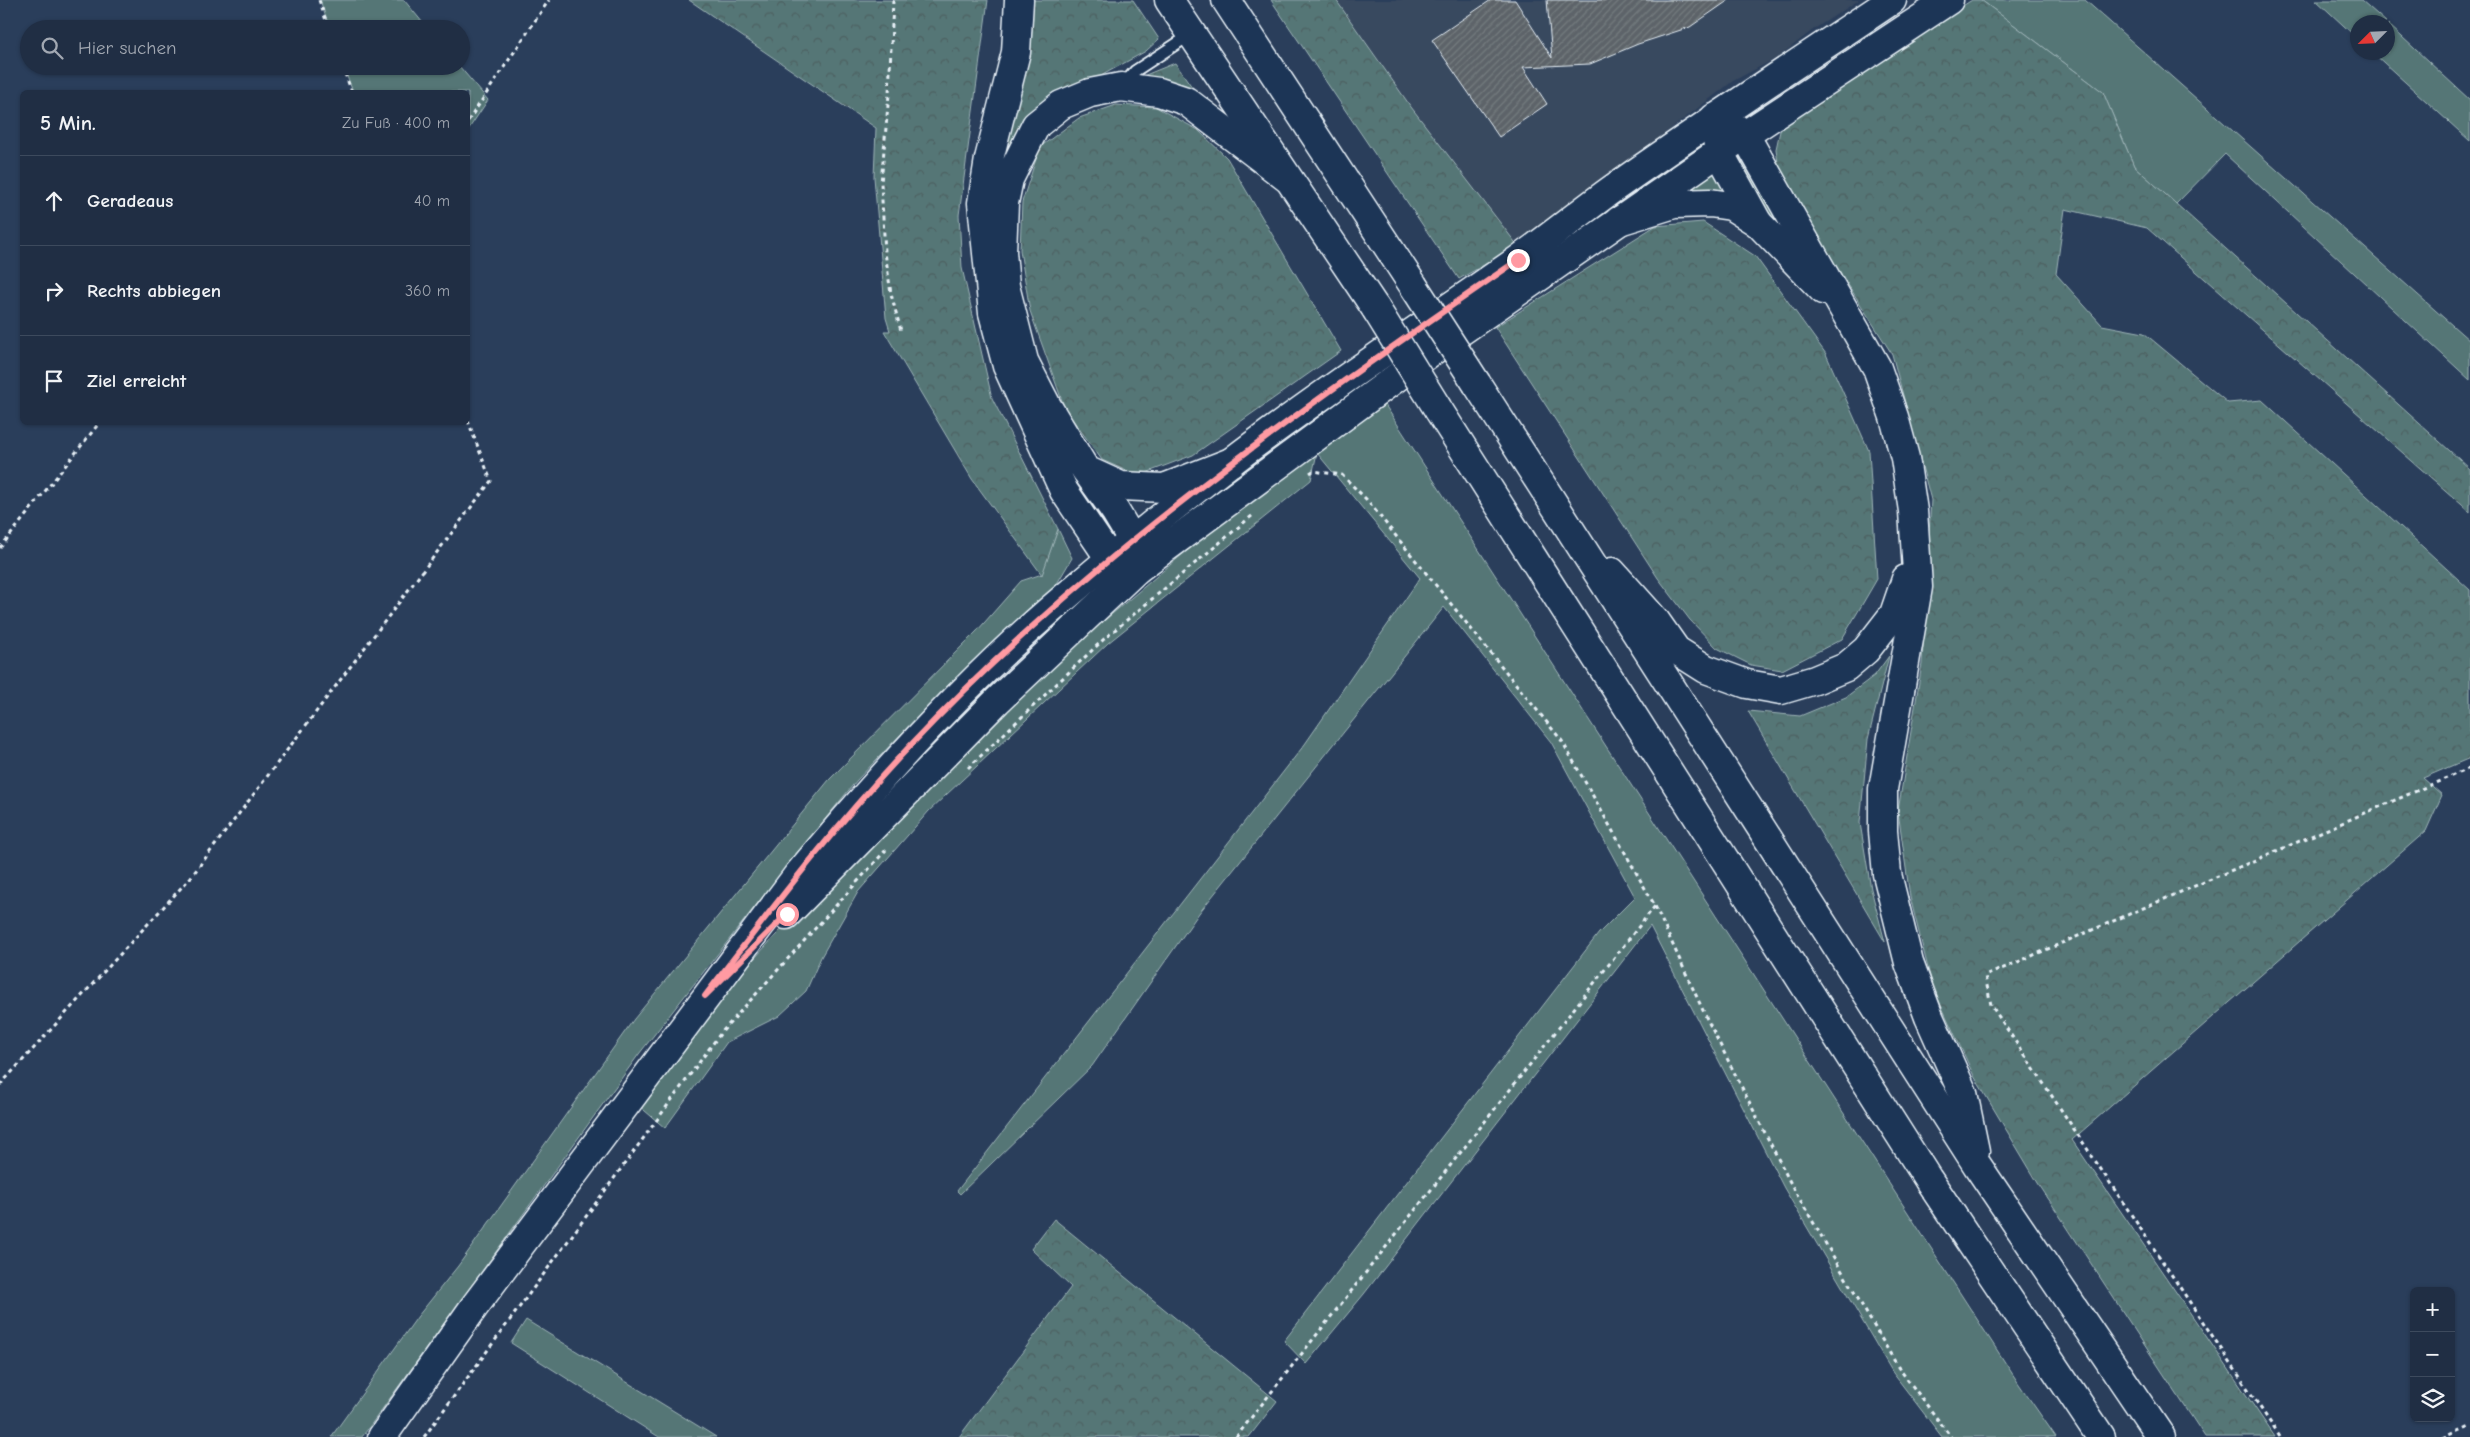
<!DOCTYPE html>
<html lang="de">
<head>
<meta charset="utf-8">
<style>
  :root { --surface:#202e44; --page:#28364b; --text:#f1f3f6; --muted:#a2a8b2; --line:#3d4a5d }
  body { margin:0; font-family:"Comic Neue",sans-serif; background:var(--page); color:var(--text) }
  .controls { position:absolute; right:15px; bottom:15px; display:grid; overflow:hidden; border-radius:8px; box-shadow:0 1px 4px #0004 }
  .controls button { width:45px; height:45px; display:grid; place-items:center; padding:0; border:0; border-bottom:1px solid var(--line); background:var(--surface); color:var(--text); font:25px sans-serif }
  .compass { position:absolute; left:2350px; top:15px; width:45px; height:45px; border-radius:50%; background:var(--surface); box-shadow:0 1px 4px #0004; rotate:246deg }
  .stop { position:absolute; width:15px; height:15px; margin:-11px; border:4px solid #ff9aa2; border-radius:50%; background:#fff }
  .stop.end { background:#ff9aa2; border-color:#fff; box-shadow:0 1px 5px #0008 }
  .list { margin:0; padding:0; list-style:none }
  h2 { display:flex; justify-content:space-between; align-items:center; height:65px; margin:0; padding:0 20px; font-size:21px }
  h2 small { font-size:16px; font-weight:400; color:var(--muted) }
  .list li { display:grid; grid-template-columns:32px 1fr auto; gap:15px; align-items:center; box-sizing:border-box; height:90px; padding:0 20px; border-top:1px solid var(--line) }
  .list b { display:block; font-size:19px; white-space:nowrap }
  .list em { font-size:16px; font-style:normal; color:var(--muted) }
  .icon { flex:none; width:28px; height:28px; fill:none; stroke:currentColor; stroke-width:2; stroke-linecap:round; stroke-linejoin:round }
  .map { position:relative; flex:none; width:2470px; height:1437px; overflow:hidden }
  .search { position:absolute; background:var(--surface); box-shadow:0 1px 4px #0004; left:20px; top:20px; width:450px; height:55px; display:flex; align-items:center; gap:12px; box-sizing:border-box; padding:0 18px; border-radius:28px; color:var(--muted); font-size:19px }
  .panel { position:absolute; background:var(--surface); box-shadow:0 1px 4px #0004; left:20px; top:90px; width:450px; height:335px; border-radius:8px }
  .map>svg:first-child { display:block }
  .built { fill:#39495f }
  .grass { fill:#547676; stroke:#9eb4b7 }
  .forest { fill:url(#forest-crowns); stroke:#9eb4b7 }
  .building { fill:url(#building-hatch); stroke:#e8f1f8 }
  .lines { fill:none; stroke-linecap:round; stroke-linejoin:round }
  .service-casing { stroke:#e8f1f8; stroke-width:14 }
  .primary-casing { stroke:#e8f1f8; stroke-width:31 }
  .motorway-casing { stroke:#e8f1f8; stroke-width:31 }
  .path { stroke:#e8f1f8; stroke-width:3; stroke-dasharray:4 4; stroke-linecap:butt }
  .service { stroke:#1d3557; stroke-width:10 }
  .primary { stroke:#1d3557; stroke-width:28 }
  .motorway { stroke:#1d3557; stroke-width:28 }
  .motorway-bridge-casing { stroke:#e8f1f8; stroke-width:31; stroke-linecap:butt }
  .motorway-bridge { stroke:#1d3557; stroke-width:28 }
  .route { stroke:#ff9aa2; stroke-width:6 }
</style>
</head>
<body>
<div class="map">
<svg width="2470" height="1437" viewBox="0 0 2470 1437">
  <defs>
    <pattern id="forest-crowns" width="20" height="18" patternUnits="userSpaceOnUse" patternTransform="scale(1.25)"><rect width="20" height="18" fill="#547676"/><path d="M2 6a3 3 0 1 1 6 0M12 15a3 3 0 1 1 6 0" fill="none" stroke="#4d5f60"/></pattern>
    <pattern id="building-hatch" width="6" height="6" patternUnits="userSpaceOnUse" patternTransform="scale(1.25)"><rect width="6" height="6" fill="#5d6469"/><path d="M-1 1l2-2M0 6l6-6M5 7l2-2" fill="none" stroke="#747b7f"/></pattern>
  </defs>
  <rect width="100%" height="100%" fill="#2a3e5b"/>
  <filter id="ink" filterUnits="userSpaceOnUse"><feTurbulence type="fractalNoise" baseFrequency=".02" numOctaves="2"/><feDisplacementMap in="SourceGraphic" scale="10" xChannelSelector="R" yChannelSelector="G"/><feConvolveMatrix kernelMatrix="1 2 1 2 8 2 1 2 1" color-interpolation-filters="sRGB"/></filter>
  <g filter="url(#ink)">
    <polygon class="built" points="1336,0 1859,0 1814,29 1778,57 1733,81 1518,246 1411,107"/>
    <g class="grass">
      <polygon points="320,0 404,0 428,29 330,29"/>
      <polygon points="1981,0 2085,0 2470,341 2470,380 2225,154 2176,204 2134,166 2103,92"/>
      <polygon points="2316,0 2361,0 2386,22 2358,22 2357,38"/>
      <polygon points="2388,24 2470,100 2470,141 2373,53 2388,52"/>
      <polygon points="343,66 459,66 488,100 468,130 468,92 353,92"/>
      <polygon points="1737,158 1741,158 1793,244 1786,249"/>
      <polygon points="1713,168 1731,197 1681,193"/>
      <polygon points="1385,405 2019,1384 2056,1437 1942,1437 1893,1373 1784,1188 1650,926 1364,1294 1306,1364 1284,1341 1599,933 1635,897 1551,742 1444,607 1199,913 1092,1066 960,1194 957,1191 1305,744 1420,578 1317,453 1311,480 1108,643 929,811 858,892 821,957 806,991 779,1016 727,1042 665,1128 638,1105 731,984 800,909 1015,696 1183,554 1293,467"/>
      <polygon points="1058,529 1072,558 1055,587 947,686 857,780 783,871 639,1054 362,1437 331,1437 418,1316 458,1266 634,1019 829,780 977,631 1021,581 1042,574"/>
      <polygon points="526,1320 716,1437 659,1437 511,1343"/>
    </g>
    <g class="forest">
      <polygon points="689,0 988,0 959,215 962,268 992,398 1058,529 1042,575 972,479 884,331 890,331 886,318 874,177 876,128"/>
      <polygon points="1028,0 1133,0 1159,39 1146,51 1097,78 1001,165"/>
      <polygon points="1271,0 1336,0 1411,107 1518,246 1459,279"/>
      <polygon points="1972,0 1981,0 2103,92 2134,166 2470,469 2470,512 2147,228 2065,209 2056,274 2102,325 2144,333 2228,403 2262,400 2470,590 2470,758 2423,778 2442,795 2426,831 2072,1140 2275,1437 2205,1437 2038,1183 1974,1076 1933,988 1910,897 1898,811 1922,664 1931,500 1892,354 1800,209 1779,170 1776,149 1780,131 1798,112"/>
      <polygon points="1175,63 1195,91 1176,83 1143,76"/>
      <polygon points="1116,105 1156,107 1198,130 1227,158 1341,351 1193,455 1138,476 1102,460 1065,409 1030,311 1020,250 1022,202 1040,147 1079,118"/>
      <polygon points="1703,222 1755,256 1826,354 1869,451 1877,579 1842,639 1782,670 1751,665 1717,648 1690,620 1658,578 1495,327 1655,226"/>
      <polygon points="1889,656 1868,739 1860,823 1871,889 1885,942 1748,711 1800,716 1846,697 1875,675"/>
      <polygon points="1054,1219 1277,1401 1249,1437 959,1437 1071,1287 1031,1249"/>
    </g>
    <polygon class="building" points="1491,0 1515,0 1552,58 1547,0 1729,0 1690,27 1638,44 1590,64 1523,67 1547,104 1499,137 1432,40"/>
    <g class="lines">
      <g class="service-casing">
        <polyline id="service" points="1124,84 1135,71 1190,35"/>
      </g>
      <g class="primary-casing">
        <g id="primary">
          <polyline points="786,915 997,701 1137,569 1431,352 1719,152 1949,0"/>
          <path d="M382,1437L474,1307L797,876C875,782 958,690 1050,610C1109,559 1170,509 1231,462C1323,392 1420,328 1515,262C1547,239 1578,214 1611,190C1703,125 1798,63 1892,0"/>
        </g>
      </g>
      <g class="motorway-casing">
        <g id="motorway">
          <polyline points="1019,0 1016,52 989,159 982,203 993,313 1007,366 1064,491 1110,559 1133,571 1137,569 1133,541 1115,511 1085,469 1047,406 1024,361 1005,286 1002,252 1004,203 1009,179 1036,125 1061,105 1090,93 1121,87 1159,92 1186,101 1287,178"/>
          <polyline points="1169,0 1376,309"/>
          <polyline points="1226,0 1413,285"/>
          <polyline points="1619,221 1674,204 1710,203 1731,206 1758,223 1823,290"/>
          <polyline points="1758,223 1719,152 1714,118 1732,125 1745,135 1877,368 1894,417 1905,458 1913,511 1918,587 1883,789 1883,831 1887,874 1909,963 1929,1017 1963,1093 1975,1151"/>
          <polyline points="1477,384 1977,1165 2161,1437"/>
          <polyline points="1438,409 1928,1179 2101,1437"/>
          <polyline points="1086,470 1121,486 1164,488 1231,462"/>
          <polyline points="1612,572 1655,620 1676,650 1706,669 1747,684 1781,690 1815,680 1846,667 1866,650 1894,614 1906,579"/>
        </g>
      </g>
      <g class="path">
        <polyline points="319,0 329,29"/>
        <polyline points="893,0 889,94 881,183 885,252 891,294 901,331"/>
        <polyline points="342,66 352,92"/>
        <polyline points="468,121 549,0"/>
        <polyline points="1310,473 1313,471 1342,475 1366,499 1562,741 1655,906 1706,1017 1792,1186 1898,1367 1951,1437"/>
        <polyline points="0,548 100,422"/>
        <polyline points="968,768 1104,639 1253,515"/>
        <polyline points="0,1085 191,877 491,481 468,421"/>
        <polyline points="424,1437 720,1034 886,850"/>
        <polyline points="1236,1437 1655,906"/>
        <polyline points="2280,1437 1991,1005 1985,976 2470,768"/>
        <polyline points="2443,1437 2470,1425"/>
      </g>
      <use href="#service" class="service"/>
      <use href="#primary" class="primary"/>
      <use href="#motorway" class="motorway"/>
      <g class="motorway-bridge-casing">
        <g id="motorway-bridge">
          <polyline points="1413,285 1477,384"/>
          <polyline points="1376,309 1438,409"/>
        </g>
      </g>
      <use href="#motorway-bridge" class="motorway-bridge"/>
    </g>
  </g>
  <g class="lines" filter="url(#ink)">
    <path class="route" d="M787,914L705,996C771,910 835,825 909,747C1088,556 1304,407 1518,260"/>
  </g>
</svg>
<div class="controls">
<button>+</button>
<button>−</button>
<button><svg class="icon" aria-label="layers" viewBox="0 0 24 24"><path d="M12 4l9 5-9 5-9-5zM3 14l9 5 9-5"/></svg></button>
</div>
<svg class="compass" viewBox="-18 -18 36 36"><path d="M0-13l5 13h-10z" fill="#e53935"/><path d="M0 13l5-13h-10z" fill="#a2a8b2"/></svg>
<div class="stop" style="left:787px;top:914px"></div>
<div class="stop end" style="left:1518px;top:260px"></div>
<div class="search"><svg class="icon" aria-label="search" viewBox="0 0 24 24"><circle cx="10" cy="10" r="6"/><path d="M15 15l6 6"/></svg>Hier suchen</div>
<section class="panel">
<h2>5 Min.<small>Zu Fuß · 400 m</small></h2>
<ul class="list">
<li><svg class="icon" aria-label="ahead" viewBox="0 0 24 24"><path d="M12 20V5M6 11l6-6 6 6"/></svg><div><b>Geradeaus</b></div><em>40 m</em></li>
<li><svg class="icon" aria-label="right" viewBox="0 0 24 24"><path d="M7 20v-9h11M14 6l5 5-5 5"/></svg><div><b>Rechts abbiegen</b></div><em>360 m</em></li>
<li><svg class="icon" aria-label="arrive" viewBox="0 0 24 24"><path d="M6 21V4h12l-3 4 3 4H6"/></svg><div><b>Ziel erreicht</b></div></li>
</ul>
</section>
</div>
</body>
</html>
